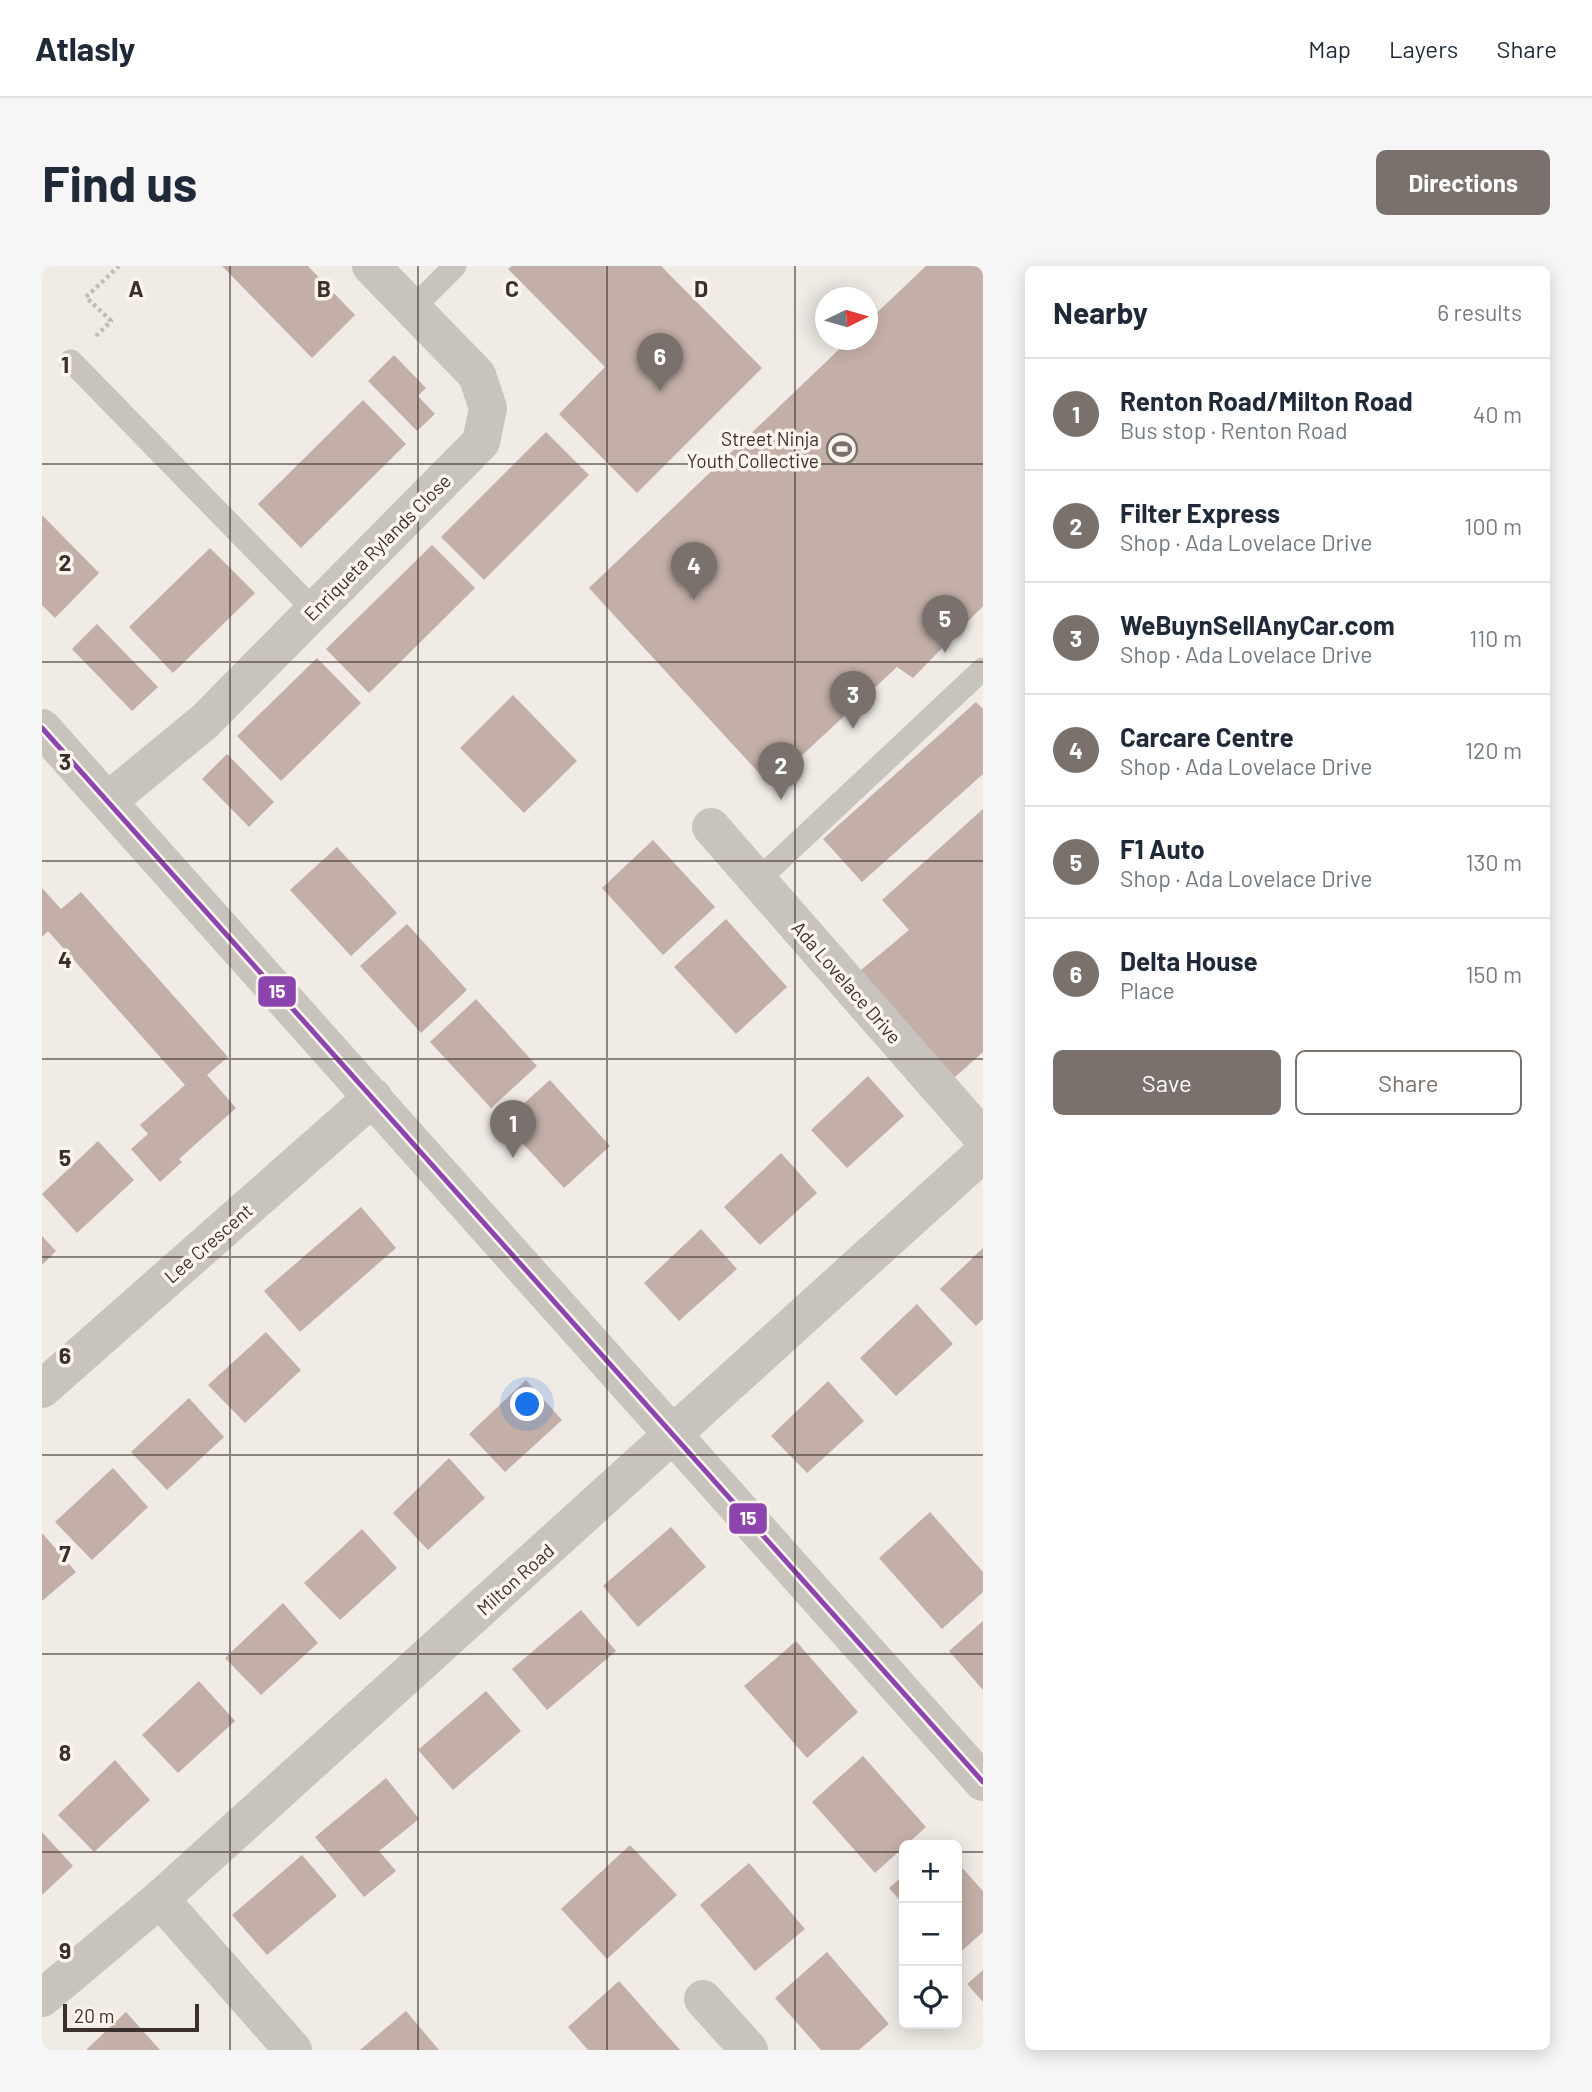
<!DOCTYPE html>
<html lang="en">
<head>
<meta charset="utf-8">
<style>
  :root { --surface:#fff; --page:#f6f6f7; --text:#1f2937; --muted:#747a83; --line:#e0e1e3; --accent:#7a716c }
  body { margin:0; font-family:Barlow,sans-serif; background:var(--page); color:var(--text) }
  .controls { position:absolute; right:21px; bottom:21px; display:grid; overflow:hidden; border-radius:10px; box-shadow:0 4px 18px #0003 }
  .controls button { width:63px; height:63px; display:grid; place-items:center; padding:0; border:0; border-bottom:2px solid var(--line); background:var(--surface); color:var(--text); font:35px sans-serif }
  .compass { position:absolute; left:773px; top:21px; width:63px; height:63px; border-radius:50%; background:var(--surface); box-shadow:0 4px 18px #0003; rotate:85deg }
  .scale { position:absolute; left:21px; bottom:18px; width:136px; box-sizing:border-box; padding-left:7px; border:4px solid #3b302b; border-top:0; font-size:19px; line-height:24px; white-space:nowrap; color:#3b302b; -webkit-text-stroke:5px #fbf5ee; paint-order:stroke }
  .you { position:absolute; left:486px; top:1139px; width:24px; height:24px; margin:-18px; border:5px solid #fff; border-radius:50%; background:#1a73e8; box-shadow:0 0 0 10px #1a73e833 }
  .badge { display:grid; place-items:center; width:46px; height:46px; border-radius:50%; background:var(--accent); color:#fff; font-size:23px; font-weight:700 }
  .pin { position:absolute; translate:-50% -58px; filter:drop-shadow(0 2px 4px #0008) }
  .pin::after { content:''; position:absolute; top:37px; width:24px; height:21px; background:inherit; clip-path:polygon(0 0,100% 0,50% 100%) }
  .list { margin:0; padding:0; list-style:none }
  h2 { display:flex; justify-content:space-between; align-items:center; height:91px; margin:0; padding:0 28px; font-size:30px }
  h2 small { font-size:23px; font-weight:400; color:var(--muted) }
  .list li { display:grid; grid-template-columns:46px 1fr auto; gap:21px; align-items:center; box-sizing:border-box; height:112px; padding:0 28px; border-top:2px solid var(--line) }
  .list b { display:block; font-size:26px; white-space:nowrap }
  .list p { margin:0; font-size:23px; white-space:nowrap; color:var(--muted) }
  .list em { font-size:23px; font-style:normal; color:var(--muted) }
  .actions { display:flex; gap:14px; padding:21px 28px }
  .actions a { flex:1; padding:16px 0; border:2px solid var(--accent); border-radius:10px; text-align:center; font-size:24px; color:var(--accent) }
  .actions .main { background:var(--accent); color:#fff }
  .icon { flex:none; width:38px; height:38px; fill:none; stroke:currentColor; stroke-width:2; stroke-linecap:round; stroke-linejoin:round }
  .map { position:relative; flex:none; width:941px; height:1784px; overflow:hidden; border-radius:10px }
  header { display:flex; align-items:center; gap:42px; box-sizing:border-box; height:98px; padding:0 35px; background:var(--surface); border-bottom:2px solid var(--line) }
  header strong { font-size:33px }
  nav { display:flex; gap:38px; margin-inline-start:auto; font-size:24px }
  .intro { display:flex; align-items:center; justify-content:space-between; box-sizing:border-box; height:168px; padding:0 42px }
  h1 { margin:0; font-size:49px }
  .button { padding:18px 32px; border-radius:10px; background:var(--accent); color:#fff; font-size:24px; font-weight:700 }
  main { display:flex; gap:42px; padding:0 42px }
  aside { flex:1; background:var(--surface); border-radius:10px; box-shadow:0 4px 18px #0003 }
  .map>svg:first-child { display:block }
  .building { fill:#c3afa7 }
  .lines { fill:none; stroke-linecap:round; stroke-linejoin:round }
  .path { stroke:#c2bbb6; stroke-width:4.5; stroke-dasharray:3.5 3.5; stroke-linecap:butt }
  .service { stroke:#c9c3be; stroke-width:23 }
  .minor { stroke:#c9c3be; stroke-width:38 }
  .bus-1-casing { stroke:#fbf5ee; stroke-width:10 }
  .bus-1 { stroke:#8e44ad; stroke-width:5 }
  .grid { fill:none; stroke:#3b302b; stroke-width:2; stroke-opacity:0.55 }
  .labels { text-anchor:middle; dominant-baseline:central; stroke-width:7; stroke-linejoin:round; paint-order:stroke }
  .poi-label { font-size:19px; fill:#3b302b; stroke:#fbf5ee; text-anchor:end }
  .street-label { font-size:19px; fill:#3b302b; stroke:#fbf5ee }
  .grid-label { font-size:23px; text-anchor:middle; font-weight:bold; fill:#3b302b; stroke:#fbf5ee; stroke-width:7; stroke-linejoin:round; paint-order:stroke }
  .line-badge { stroke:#fbf5ee; stroke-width:2.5 }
  .badge-label { font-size:19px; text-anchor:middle; font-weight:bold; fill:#fff }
</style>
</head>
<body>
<header>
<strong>Atlasly</strong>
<nav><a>Map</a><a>Layers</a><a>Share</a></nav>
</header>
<div class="intro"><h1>Find us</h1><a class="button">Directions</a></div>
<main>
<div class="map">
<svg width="941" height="1784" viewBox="0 0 941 1784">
  <rect width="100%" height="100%" fill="#f0ebe5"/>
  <g class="building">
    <polygon points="180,0 266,0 313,49 270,92"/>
    <polygon points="470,0 619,0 720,102 595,227 517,148 563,101 466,3"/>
    <polygon points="884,0 941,0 941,340 871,412 855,401 728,519 547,322 807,74 825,74 825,56"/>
    <polygon points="352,89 384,122 376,130 393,148 375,165 326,115"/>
    <polygon points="321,134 364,178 259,282 216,238"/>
    <polygon points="504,166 547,209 442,314 399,271"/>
    <polygon points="0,249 57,307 13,352 0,339"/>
    <polygon points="390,279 433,322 327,427 284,383"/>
    <polygon points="168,282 213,327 131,407 87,361"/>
    <polygon points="55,358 116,421 90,445 30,383"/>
    <polygon points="275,392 319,437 239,515 195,470"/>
    <polygon points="471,429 535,495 482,547 418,482"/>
    <polygon points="934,436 941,443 941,508 820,616 781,573"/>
    <polygon points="185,488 232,536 207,561 160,513"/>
    <polygon points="941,543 941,786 912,812 818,705 867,664 840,634"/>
    <polygon points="611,574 673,641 621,689 560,622"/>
    <polygon points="295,581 355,647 309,690 248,624"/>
    <polygon points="0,622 19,643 39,626 186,791 165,809 194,842 137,893 140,896 118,916 89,883 106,868 98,859 143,819 6,665 0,671"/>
    <polygon points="684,653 745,721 694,768 632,701"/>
    <polygon points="365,658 425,724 379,767 318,700"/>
    <polygon points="434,733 495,800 449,842 388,776"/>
    <polygon points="826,810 862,850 805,902 769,864"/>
    <polygon points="508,814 568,880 522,922 461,856"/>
    <polygon points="56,875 92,914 35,967 0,928"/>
    <polygon points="739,887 775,927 718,979 682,941"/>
    <polygon points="319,941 354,982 258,1066 222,1025"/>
    <polygon points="659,963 695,1003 637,1055 602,1017"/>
    <polygon points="0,970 14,985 0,999"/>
    <polygon points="941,982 941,1053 934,1060 898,1023"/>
    <polygon points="875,1038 911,1078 854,1130 818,1092"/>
    <polygon points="224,1066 259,1104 203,1157 166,1119"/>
    <polygon points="484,1114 520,1154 463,1206 427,1168"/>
    <polygon points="786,1115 822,1155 765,1207 729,1170"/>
    <polygon points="147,1132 182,1171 125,1224 89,1186"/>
    <polygon points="407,1192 443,1232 386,1284 351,1247"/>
    <polygon points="71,1202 106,1241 50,1294 13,1256"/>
    <polygon points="888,1246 941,1306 941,1326 900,1363 837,1292"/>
    <polygon points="629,1261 664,1301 596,1361 561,1320"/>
    <polygon points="320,1263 355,1302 298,1354 262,1317"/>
    <polygon points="0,1267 34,1306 0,1335"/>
    <polygon points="241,1337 276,1377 219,1429 183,1392"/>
    <polygon points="539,1344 574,1385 505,1444 470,1403"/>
    <polygon points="941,1355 941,1424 907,1385"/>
    <polygon points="754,1375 816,1446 765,1492 702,1420"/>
    <polygon points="157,1415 193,1455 136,1507 100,1469"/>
    <polygon points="444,1425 479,1465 411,1524 376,1484"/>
    <polygon points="821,1490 884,1561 833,1607 770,1536"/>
    <polygon points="73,1494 108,1534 52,1586 16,1549"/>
    <polygon points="344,1512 377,1553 337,1585 354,1605 322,1631 273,1571"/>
    <polygon points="0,1566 31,1600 0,1629"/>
    <polygon points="588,1579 635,1629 565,1693 519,1643"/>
    <polygon points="260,1589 295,1630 225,1689 190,1649"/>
    <polygon points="915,1596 941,1625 941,1666 915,1689"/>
    <polygon points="707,1597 763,1663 713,1705 658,1639"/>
    <polygon points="862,1609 862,1639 847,1622"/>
    <polygon points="785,1686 847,1758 817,1784 779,1784 733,1732"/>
    <polygon points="941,1704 941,1736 925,1718"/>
    <polygon points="577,1715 638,1784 546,1784 526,1761"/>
    <polygon points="364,1745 397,1784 318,1784"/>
    <polygon points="84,1746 118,1784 44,1784"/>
  </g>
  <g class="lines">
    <polyline class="path" points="54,70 69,55 44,31 77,0"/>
    <g class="service">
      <polyline points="370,43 413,0"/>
      <polyline points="29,95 272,344"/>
      <polyline points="716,614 941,403"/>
    </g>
    <g class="minor">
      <polyline points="0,462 941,1516"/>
      <polyline points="66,535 163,455 439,176 446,142 435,109 329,0"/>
      <polyline points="669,561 941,872"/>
      <polyline points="0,1123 331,831"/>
      <polyline points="118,1633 251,1784"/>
      <polyline points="0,1732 118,1633 941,887"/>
      <polyline points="661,1733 707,1784"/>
    </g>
    <g class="bus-1-casing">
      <polyline id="bus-1" points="0,462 941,1516"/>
    </g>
    <use href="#bus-1" class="bus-1"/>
  </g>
  <path class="grid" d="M188,0V1784M376,0V1784M565,0V1784M753,0V1784M0,198H941M0,396H941M0,595H941M0,793H941M0,991H941M0,1189H941M0,1388H941M0,1586H862M915,1586H941"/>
  <defs>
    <g id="stadium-ring" transform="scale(1.575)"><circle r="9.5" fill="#fbf5ee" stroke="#7a716c" stroke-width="1.5"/><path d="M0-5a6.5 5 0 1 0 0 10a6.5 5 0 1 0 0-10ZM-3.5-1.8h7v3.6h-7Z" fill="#7a716c"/></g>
  </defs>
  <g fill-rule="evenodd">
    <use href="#stadium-ring" x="800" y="183"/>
  </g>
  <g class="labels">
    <g class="poi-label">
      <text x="777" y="172">Street Ninja<tspan x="777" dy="22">Youth Collective</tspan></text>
    </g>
    <g class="street-label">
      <text transform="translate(335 281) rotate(-45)">Enriqueta Rylands Close</text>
      <text transform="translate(805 716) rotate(49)">Ada Lovelace Drive</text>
      <text transform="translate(166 977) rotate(-41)">Lee Crescent</text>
      <text transform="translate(473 1313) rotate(-42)">Milton Road</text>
    </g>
  </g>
  <g class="grid-label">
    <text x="94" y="31">A</text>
    <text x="282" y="31">B</text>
    <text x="470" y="31">C</text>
    <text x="659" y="31">D</text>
    <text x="23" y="107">1</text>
    <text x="23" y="305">2</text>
    <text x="23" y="504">3</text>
    <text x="23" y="702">4</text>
    <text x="23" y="900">5</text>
    <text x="23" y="1098">6</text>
    <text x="23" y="1296">7</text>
    <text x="23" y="1495">8</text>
    <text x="23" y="1693">9</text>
  </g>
  <g class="line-badge">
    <rect x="215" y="709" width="40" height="33" rx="7" fill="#8e44ad"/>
    <rect x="686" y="1236" width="40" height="33" rx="7" fill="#8e44ad"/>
  </g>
  <g class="badge-label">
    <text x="235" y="732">15</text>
    <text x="706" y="1259">15</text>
  </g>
</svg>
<div class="controls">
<button>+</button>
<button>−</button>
<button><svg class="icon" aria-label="locate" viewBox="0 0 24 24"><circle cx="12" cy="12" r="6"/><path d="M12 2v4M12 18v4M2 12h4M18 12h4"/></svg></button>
</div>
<svg class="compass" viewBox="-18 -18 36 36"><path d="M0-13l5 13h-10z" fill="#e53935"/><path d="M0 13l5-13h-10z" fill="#747a83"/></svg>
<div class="scale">20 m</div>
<div class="you"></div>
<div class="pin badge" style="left:471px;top:892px">1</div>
<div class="pin badge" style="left:739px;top:534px">2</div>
<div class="pin badge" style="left:811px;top:463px">3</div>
<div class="pin badge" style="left:652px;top:334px">4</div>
<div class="pin badge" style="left:903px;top:387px">5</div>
<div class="pin badge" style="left:618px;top:125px">6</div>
</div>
<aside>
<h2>Nearby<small>6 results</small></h2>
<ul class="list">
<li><span class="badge">1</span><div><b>Renton Road/Milton Road</b><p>Bus stop · Renton Road</p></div><em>40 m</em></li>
<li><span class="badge">2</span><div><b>Filter Express</b><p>Shop · Ada Lovelace Drive</p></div><em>100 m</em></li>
<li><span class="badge">3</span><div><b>WeBuynSellAnyCar.com</b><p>Shop · Ada Lovelace Drive</p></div><em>110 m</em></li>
<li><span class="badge">4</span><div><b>Carcare Centre</b><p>Shop · Ada Lovelace Drive</p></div><em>120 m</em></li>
<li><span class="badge">5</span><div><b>F1 Auto</b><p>Shop · Ada Lovelace Drive</p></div><em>130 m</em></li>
<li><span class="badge">6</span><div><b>Delta House</b><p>Place</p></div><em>150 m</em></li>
</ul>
<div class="actions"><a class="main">Save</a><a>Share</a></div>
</aside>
</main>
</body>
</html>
